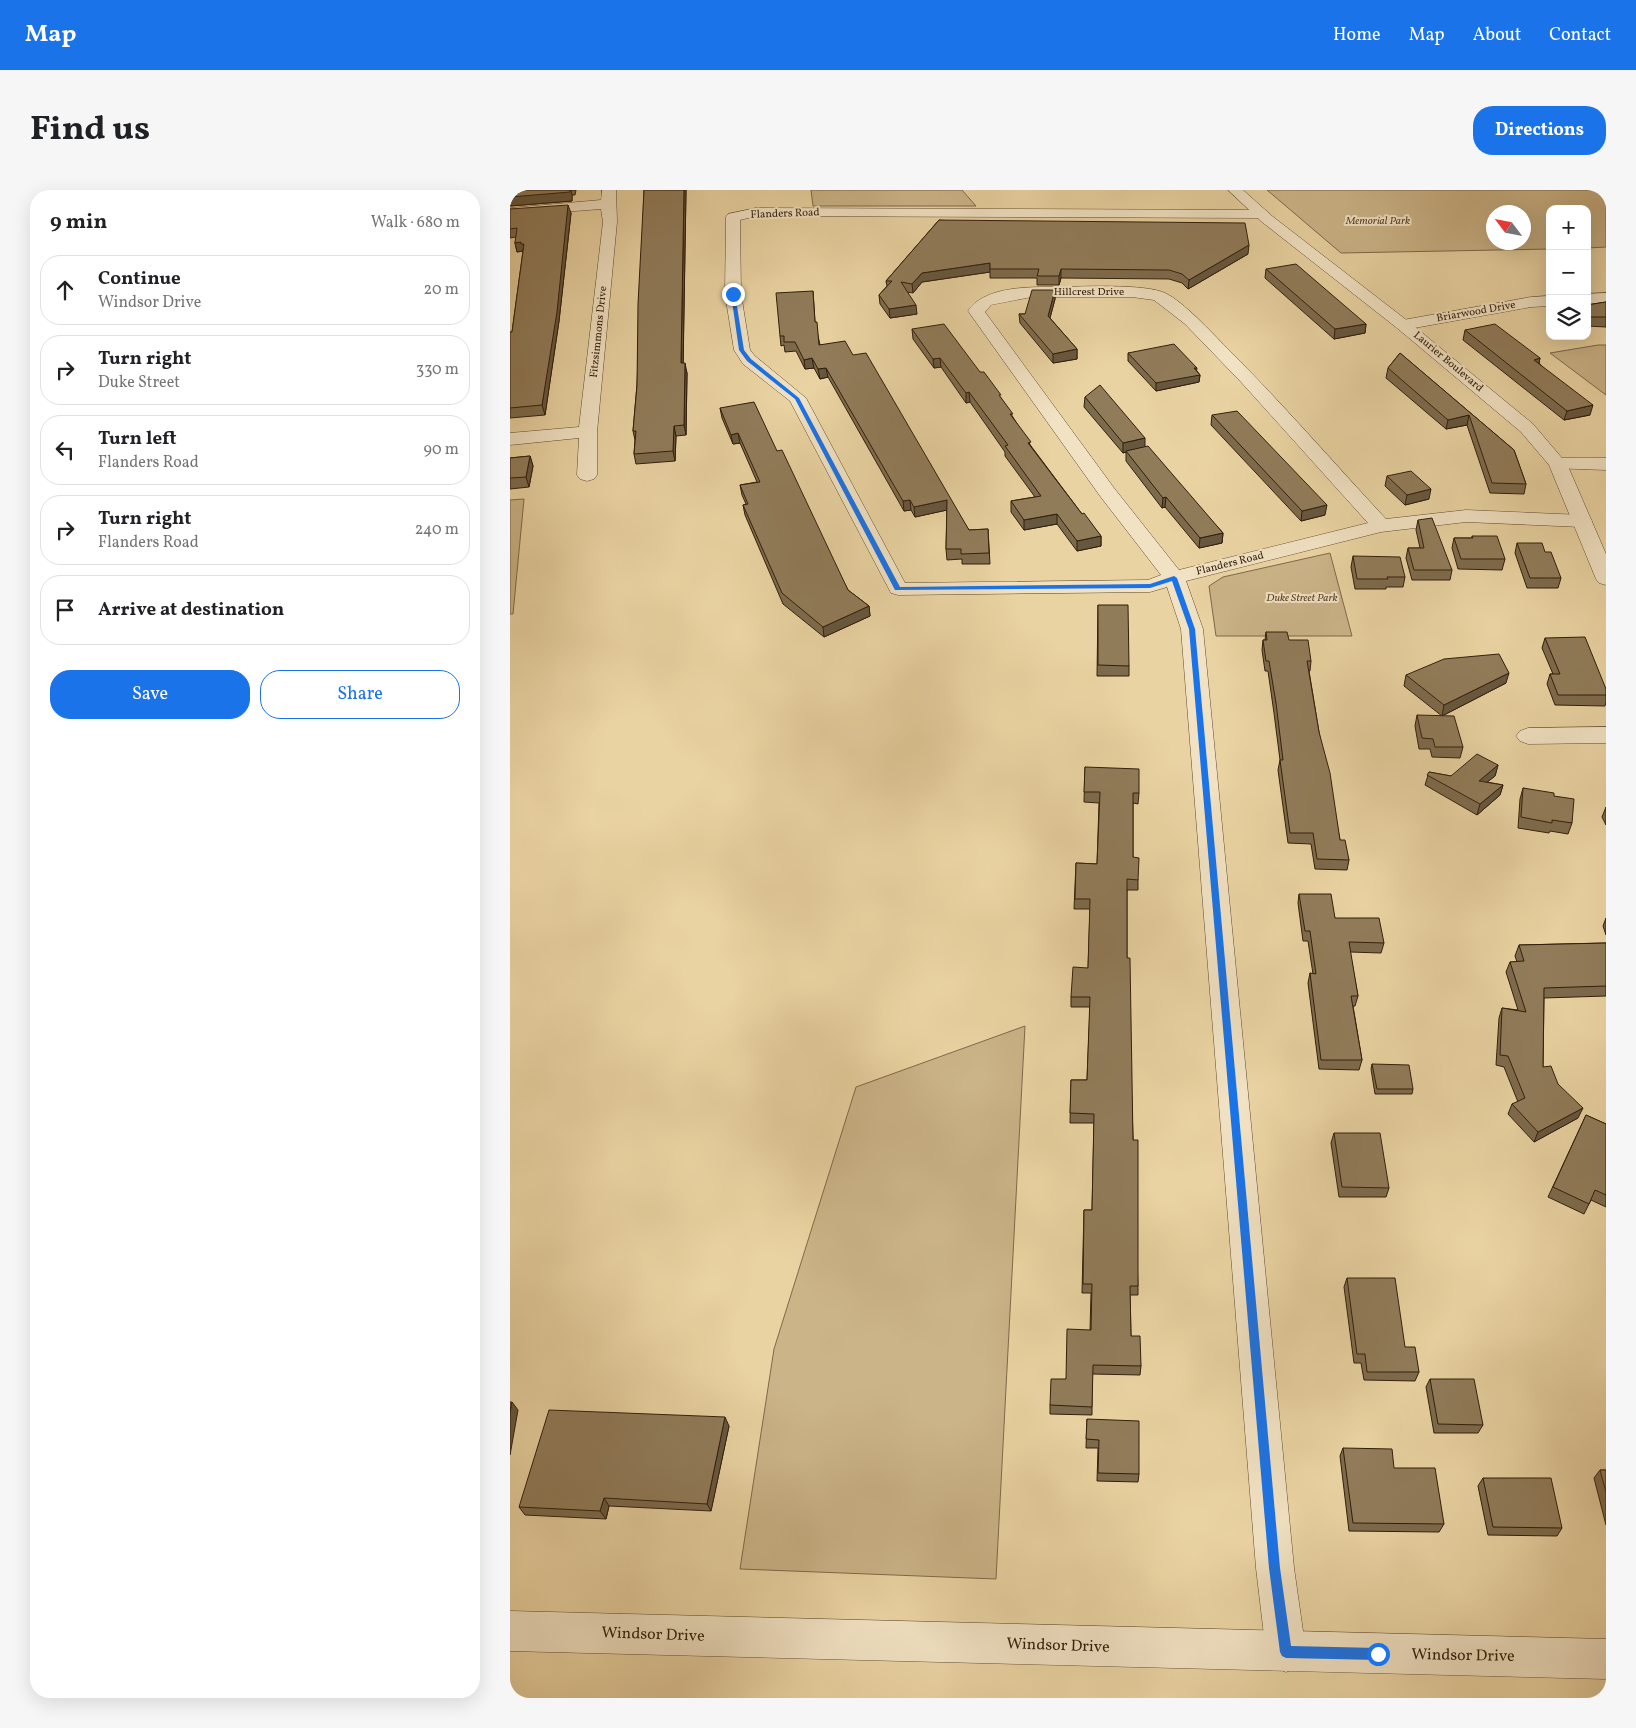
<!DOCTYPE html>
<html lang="en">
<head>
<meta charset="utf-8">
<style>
  :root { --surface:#fff; --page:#f6f6f6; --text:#202124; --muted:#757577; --line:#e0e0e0; --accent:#1a73e8 }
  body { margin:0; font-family:Vollkorn,serif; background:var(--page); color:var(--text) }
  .controls { position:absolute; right:15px; top:15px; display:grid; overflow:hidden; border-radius:10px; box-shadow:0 5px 20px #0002 }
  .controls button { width:45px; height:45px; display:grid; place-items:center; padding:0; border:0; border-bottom:1px solid var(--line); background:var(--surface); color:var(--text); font:25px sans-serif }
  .compass { position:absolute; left:976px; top:15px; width:45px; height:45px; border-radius:50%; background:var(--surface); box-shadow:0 5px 20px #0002; rotate:302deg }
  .stop { position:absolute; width:15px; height:15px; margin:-11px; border:4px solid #1a73e8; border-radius:50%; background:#fff }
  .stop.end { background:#1a73e8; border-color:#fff; box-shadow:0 1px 5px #0008 }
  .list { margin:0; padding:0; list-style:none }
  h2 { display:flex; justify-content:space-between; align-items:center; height:65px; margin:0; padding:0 20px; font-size:21px }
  h2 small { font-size:16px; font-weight:400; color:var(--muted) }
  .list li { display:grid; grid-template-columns:32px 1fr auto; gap:15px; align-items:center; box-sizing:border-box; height:70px; margin:0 10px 10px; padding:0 10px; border:1px solid var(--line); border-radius:20px }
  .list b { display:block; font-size:19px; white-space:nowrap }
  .list p { margin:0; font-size:16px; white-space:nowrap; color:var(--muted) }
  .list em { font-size:16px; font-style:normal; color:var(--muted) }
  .actions { display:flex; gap:10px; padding:15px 20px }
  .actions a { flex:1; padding:11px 0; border:1px solid var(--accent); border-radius:20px; text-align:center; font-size:18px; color:var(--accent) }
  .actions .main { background:var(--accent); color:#fff }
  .icon { flex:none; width:28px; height:28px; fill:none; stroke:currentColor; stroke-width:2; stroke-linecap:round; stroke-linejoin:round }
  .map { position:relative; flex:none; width:1096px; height:1508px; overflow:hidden; border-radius:20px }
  header { display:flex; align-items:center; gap:30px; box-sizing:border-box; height:70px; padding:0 25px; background:var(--accent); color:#fff }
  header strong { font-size:24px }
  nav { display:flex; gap:28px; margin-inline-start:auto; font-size:18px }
  .intro { display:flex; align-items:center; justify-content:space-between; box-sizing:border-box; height:120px; padding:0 30px }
  h1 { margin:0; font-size:35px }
  .button { padding:12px 22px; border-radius:20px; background:var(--accent); color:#fff; font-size:18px; font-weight:700 }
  main { display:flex; gap:30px; padding:0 30px }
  aside { flex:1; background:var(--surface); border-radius:20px; box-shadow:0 5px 20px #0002 }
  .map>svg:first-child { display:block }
  .green { fill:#cbb488; stroke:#7e694a; fill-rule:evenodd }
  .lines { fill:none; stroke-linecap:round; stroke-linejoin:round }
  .minor-casing { stroke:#5f4b31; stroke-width:1 }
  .tertiary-casing { stroke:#5f4b31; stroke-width:1 }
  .minor { fill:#f1e2c3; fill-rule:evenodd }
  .tertiary { fill:#f1e2c3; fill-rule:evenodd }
  .wall { fill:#7d6b4d; stroke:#311e0b }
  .shaded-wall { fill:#66573f; stroke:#311e0b }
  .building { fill:#917c5a; stroke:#311e0b }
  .route { fill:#1a73e8 }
  .labels { text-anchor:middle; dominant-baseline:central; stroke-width:4; stroke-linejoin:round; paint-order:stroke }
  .far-street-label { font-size:11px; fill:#311e0b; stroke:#f1e2c3 }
  .far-park-label { font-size:11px; font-style:italic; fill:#58442a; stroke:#f1e2c3 }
  .near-street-label { font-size:16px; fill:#311e0b; stroke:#f1e2c3 }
</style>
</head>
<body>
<header>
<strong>Map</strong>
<nav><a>Home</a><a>Map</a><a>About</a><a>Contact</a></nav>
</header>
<div class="intro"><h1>Find us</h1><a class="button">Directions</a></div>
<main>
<aside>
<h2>9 min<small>Walk · 680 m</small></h2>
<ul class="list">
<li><svg class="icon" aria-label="ahead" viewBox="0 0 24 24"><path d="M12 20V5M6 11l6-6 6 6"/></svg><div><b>Continue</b><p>Windsor Drive</p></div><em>20 m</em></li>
<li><svg class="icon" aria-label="right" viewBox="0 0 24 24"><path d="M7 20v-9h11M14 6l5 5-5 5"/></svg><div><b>Turn right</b><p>Duke Street</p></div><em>330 m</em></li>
<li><svg class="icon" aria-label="left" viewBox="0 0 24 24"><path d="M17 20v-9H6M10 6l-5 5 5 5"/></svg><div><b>Turn left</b><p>Flanders Road</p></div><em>90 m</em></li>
<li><svg class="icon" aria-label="right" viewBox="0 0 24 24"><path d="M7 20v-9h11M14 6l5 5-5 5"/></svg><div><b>Turn right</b><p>Flanders Road</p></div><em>240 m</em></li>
<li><svg class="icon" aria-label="arrive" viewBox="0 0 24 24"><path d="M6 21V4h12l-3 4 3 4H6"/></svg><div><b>Arrive at destination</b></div></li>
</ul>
<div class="actions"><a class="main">Save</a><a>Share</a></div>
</aside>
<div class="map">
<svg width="1096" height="1508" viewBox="0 0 1096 1508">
  <rect width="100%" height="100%" fill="#ead3a2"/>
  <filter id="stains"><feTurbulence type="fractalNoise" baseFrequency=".004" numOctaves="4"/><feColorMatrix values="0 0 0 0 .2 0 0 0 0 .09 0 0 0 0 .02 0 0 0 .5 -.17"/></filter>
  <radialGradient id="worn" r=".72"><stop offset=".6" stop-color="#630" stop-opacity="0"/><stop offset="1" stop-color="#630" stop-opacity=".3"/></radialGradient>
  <g class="green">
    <polygon points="301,0 452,0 466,16 303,16"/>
    <path d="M757,0H1096V57L1077,58V19H1040V59L831,63ZM984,22H1014V52H984Z"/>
    <polygon points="1088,155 1096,155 1096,205 1040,163"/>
    <polygon points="14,309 3,424 0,424 0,310"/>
    <polygon points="820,363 842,446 706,446 699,396 713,387"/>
    <polygon points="515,836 486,1389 230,1379 264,1159 346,897"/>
  </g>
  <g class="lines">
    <g class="minor-casing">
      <g id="minor">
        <polygon points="92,0 106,0 107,32 87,242 87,285 84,289 77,291 70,289 67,285 69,248 0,255 0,243 69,237 93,32 91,19 0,26 0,18 91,10"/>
        <path d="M246,18L752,20L757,21L759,24L757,27L752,28L246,26L230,30L231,104L240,160L245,166L296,208L395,393L638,390L651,385L590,306L458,121C473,98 513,97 538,97C564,97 634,93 655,103C674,112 701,142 717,158C772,213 823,272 876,329L956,320L1072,325L1079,327L1082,331L1079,335L1072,337L956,332L871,342L676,391L693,439L784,1378L796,1462L790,1476L776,1482L762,1476L756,1462L746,1378L671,439L657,397L640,402L388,405L381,403L280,211L233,174L224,160L215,104L216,27L218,24ZM522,107H622L644,110L675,134L731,192L858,333L669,380L604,298L475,122L481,115Z"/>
        <polygon points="1096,103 1096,113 1077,114 1077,104"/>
        <polygon points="1040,106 1040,116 1021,117 893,140 887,138 885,135 887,132 893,130 1021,107"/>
        <polygon points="1048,268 1096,268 1096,280 1041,278 1039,274 1041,270"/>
        <polygon points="1096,537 1096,553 1018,554 1010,551 1006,546 1010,541 1018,538"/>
      </g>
    </g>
    <g class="tertiary-casing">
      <g id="tertiary">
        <polygon points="718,0 733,0 762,26 899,132 1023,234 1057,274 1096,364 1096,395 1089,393 1086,389 1039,275 1011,242 887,138 752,32"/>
        <polygon points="0,1421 1096,1449 1096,1489 0,1461"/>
      </g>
    </g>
    <use href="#minor" class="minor"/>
    <use href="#tertiary" class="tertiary"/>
  </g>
  <g class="wall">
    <polygon points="0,0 66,0 65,5 62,5 62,11 0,16"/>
    <polygon points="134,0 176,0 173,173 177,183 176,245 166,246 165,271 126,274 124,264 125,250 123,241 127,195"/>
    <polygon points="0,19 61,23 49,131 35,225 0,228 0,142 2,142 13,61 7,62 5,53 6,47 0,48"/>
    <polygon points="429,30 738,64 678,99 672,93 659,89 551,88 549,95 527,95 527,88 480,88 480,82 412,92 403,103 397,102 407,124 380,128 370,114 369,105 377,96 376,91"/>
    <polygon points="756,79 856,134 855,143 824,149 755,88"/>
    <polygon points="545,100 545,109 540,128 567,159 567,169 543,173 510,133 509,124 515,124"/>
    <polygon points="303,101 305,132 310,155 343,165 459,340 478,339 480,374 452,374 452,369 437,370 436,359 437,320 405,327 401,320 394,321 318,187 310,189 304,178 295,179 286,161 275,162 274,155 271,156 270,146"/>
    <polygon points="1096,112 1096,137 1077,136 1077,115"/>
    <polygon points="402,139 470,182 491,208 521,256 572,324 591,346 591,356 567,361 547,334 514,340 501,322 501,311 525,307 495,266 495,262 460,212 456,213 431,177 424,178 403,149"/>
    <polygon points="955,140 1030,168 1029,173 1080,225 1054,230 953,150"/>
    <polygon points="618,163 687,181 690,185 689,192 646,201 618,171"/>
    <polygon points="890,163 1004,260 1016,294 1014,304 980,303 957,235 936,239 876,188 878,178"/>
    <polygon points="575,207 635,257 713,343 712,353 689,358 655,317 652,318 616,271 616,262 613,263 574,217"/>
    <polygon points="210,218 267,261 338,400 359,416 360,426 314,447 273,414 235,325 233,315 236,314 232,305 230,295 247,292 230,253 223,254 212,228"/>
    <polygon points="702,225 815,325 791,331 701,235"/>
    <polygon points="20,266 23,276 19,297 0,299 0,268"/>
    <polygon points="877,286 919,309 895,315 875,296"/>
    <polygon points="908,330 942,380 940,390 902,390 896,368 898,358 910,358 906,340"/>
    <polygon points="962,346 995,369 992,380 948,379 942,358 944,348 962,348"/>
    <polygon points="1007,353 1051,388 1048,398 1017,398 1005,363"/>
    <polygon points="843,366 895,387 893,397 876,397 876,399 845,399 841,377"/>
    <polygon points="588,415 619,476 619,486 587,486"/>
    <polygon points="756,442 779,450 801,471 800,481 799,481 809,542 830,650 839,670 837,680 805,679 801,654 778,653 768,580 770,570 764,523 758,481 755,481 752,460 753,450 755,450"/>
    <polygon points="1035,448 1096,499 1096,512 1095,516 1045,515 1037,494 1040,484 1043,484 1032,458"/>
    <polygon points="896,485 996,493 932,526 894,496"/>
    <polygon points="907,525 953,557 950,568 922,567 920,559 909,559 905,536"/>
    <polygon points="988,575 985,586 977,592 993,595 990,605 967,625 915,595 919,582 941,586"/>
    <polygon points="575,577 629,603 628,614 623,613 623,667 628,690 628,700 617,700 617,768 628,1096 628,1105 620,1105 621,1146 631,1176 630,1185 582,1184 582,1225 540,1224 540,1215 556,1189 580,1140 581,1103 572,1103 574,1020 582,1020 584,933 560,933 561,890 577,890 580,817 561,817 561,807 578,778 580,719 564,719 566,673 587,674 589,613 574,612"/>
    <polygon points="1013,598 1044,606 1062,633 1058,644 1040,641 1039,643 1008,638 1010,609"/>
    <polygon points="1096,617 1096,635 1092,627"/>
    <polygon points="789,704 825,728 874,753 871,763 840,762 848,806 845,816 843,816 852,870 849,880 809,879 798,793 800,783 803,784 798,751 793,751 788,713"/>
    <polygon points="1096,728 1096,745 1093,736"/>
    <polygon points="1096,753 1096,806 1034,808 1033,877 1048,894 1068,928 1024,952 998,924 1002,914 1008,912 994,877 986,875 989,828 992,818 1008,820 996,782 1000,772 1007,772 1005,766 1009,755"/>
    <polygon points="862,874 903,899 902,904 865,904 861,879"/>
    <polygon points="1076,925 1096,934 1096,1017 1081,1010 1074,1024 1038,1007"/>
    <polygon points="824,943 879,998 876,1007 829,1007 821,953"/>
    <polygon points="837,1088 895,1157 909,1182 905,1191 854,1190 851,1173 844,1173 834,1097"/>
    <polygon points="920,1189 973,1235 968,1243 924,1243 916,1197"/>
    <polygon points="577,1229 629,1284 628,1292 587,1291 588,1258 576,1258"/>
    <polygon points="219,1236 201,1321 99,1316 96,1329 15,1325 9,1317"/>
    <polygon points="833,1258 884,1278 934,1334 929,1342 839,1341 830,1266"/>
    <polygon points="1090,1280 1096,1280 1096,1335 1084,1288"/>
    <polygon points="973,1288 1052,1338 1047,1346 978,1345 968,1296"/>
  </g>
  <g class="shaded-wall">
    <polygon points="60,0 61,0 62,5 62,11 0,16 0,7"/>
    <polygon points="174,0 176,0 173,183 171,173"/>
    <polygon points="58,15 61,23 49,131 35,225 32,215"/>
    <polygon points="11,52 14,54 13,61 7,62 5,53"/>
    <polygon points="739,55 738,64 678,99 679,90"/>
    <polygon points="480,73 480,82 412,92 403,103 402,94 412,83"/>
    <polygon points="551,79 551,88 549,95 549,86"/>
    <polygon points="545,100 545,109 538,135 538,126"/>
    <polygon points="406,115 407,124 380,128 379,119"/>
    <polygon points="856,134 855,143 824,149 825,139"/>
    <polygon points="567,159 567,169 543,173 543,164"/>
    <polygon points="302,168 304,178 295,179 294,170"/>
    <polygon points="430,168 431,177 424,178 423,169"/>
    <polygon points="1030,168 1028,178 1024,170"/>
    <polygon points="175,173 177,183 176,245 174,235"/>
    <polygon points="316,178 318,187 310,189 308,179"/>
    <polygon points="684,178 687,178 686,185 690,185 689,192 646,201 646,193"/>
    <polygon points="459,202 460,212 456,213 456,203"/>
    <polygon points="1083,215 1080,225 1054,230 1057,221"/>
    <polygon points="959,225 957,235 936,239 938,230"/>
    <polygon points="164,236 166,246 165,271 163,261"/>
    <polygon points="228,243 230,253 223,254 221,245"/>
    <polygon points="635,248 635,258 616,261 616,262 613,263 613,253"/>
    <polygon points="20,266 23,276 19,297 16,287"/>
    <polygon points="921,299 919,309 895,315 897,305"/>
    <polygon points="656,307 655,317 652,318 653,308"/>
    <polygon points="400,310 401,320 394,321 393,311"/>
    <polygon points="437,310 437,320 405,327 404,317"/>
    <polygon points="817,315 815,325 791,331 792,321"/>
    <polygon points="547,324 547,334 514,340 514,330"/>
    <polygon points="713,343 712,353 689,358 690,348"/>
    <polygon points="591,346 591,356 567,361 567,351"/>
    <polygon points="359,416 360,426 314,447 313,437"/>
    <polygon points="999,483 996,493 932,526 934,515"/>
    <polygon points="988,575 985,586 966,601 969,591"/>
    <polygon points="993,595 990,605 967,625 970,614"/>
    <polygon points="1073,918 1068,928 1024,952 1028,942"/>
    <polygon points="2,1212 8,1220 0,1265 0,1222"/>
    <polygon points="215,1227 219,1236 201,1321 197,1314"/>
    <polygon points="94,1308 99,1316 96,1329 90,1321"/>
  </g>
  <g class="building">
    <polygon points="0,0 60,0 60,2 0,7"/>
    <polygon points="134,0 174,0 171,173 175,173 174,235 164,236 163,261 124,264 126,241 123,241 127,195 128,114"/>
    <polygon points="58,15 47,122 32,215 0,218 0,142 2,142 14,54 11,54 11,52 5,53 7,38 0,39 0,19"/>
    <polygon points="429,30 735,33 739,55 679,90 672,84 659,80 551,79 549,86 527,86 529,79 480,79 480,73 412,83 402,94 391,92 406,115 379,119 369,105 382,91 376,91"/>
    <polygon points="786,74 856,134 825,139 756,79"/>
    <polygon points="522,100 545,100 538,126 567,159 543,164 509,124 515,124"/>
    <polygon points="303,101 305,132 307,132 309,155 335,151 343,165 356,163 459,340 478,339 479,363 451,364 451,359 436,359 437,310 404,317 400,310 393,311 316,178 308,179 302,168 294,170 285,152 274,152 274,146 270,146 266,103"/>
    <polygon points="1096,112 1096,127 1077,127 1077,115"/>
    <polygon points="434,134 470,182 474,182 491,205 489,205 503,224 500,224 521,252 518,253 572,324 574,323 591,346 567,351 547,324 514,330 501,311 531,306 495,256 498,255 459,202 456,203 430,168 423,169 402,139"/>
    <polygon points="985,134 1030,168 1024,170 1083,215 1057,221 955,140"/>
    <polygon points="664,154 687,178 684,178 690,185 646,193 618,163"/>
    <polygon points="890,163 1004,260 1016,294 982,293 959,225 938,230 878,178"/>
    <polygon points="590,195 635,248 613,253 575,207"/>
    <polygon points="244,212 267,261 272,260 338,400 359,416 313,437 272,403 233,315 238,314 230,295 250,292 228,243 221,245 210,218"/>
    <polygon points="727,221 817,315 792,321 702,225"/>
    <polygon points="638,256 713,343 690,348 656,307 653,308 616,261"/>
    <polygon points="20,266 16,287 0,288 0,268"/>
    <polygon points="901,281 921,299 897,305 877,286"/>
    <polygon points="922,328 942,380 904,380 898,358 914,358 908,330"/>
    <polygon points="962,346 987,346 995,369 951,369 944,348 963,348"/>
    <polygon points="1007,353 1032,353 1035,362 1041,362 1051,388 1020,388"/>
    <polygon points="843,366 890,367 895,387 877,387 878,389 847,389"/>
    <polygon points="588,415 618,415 619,476 588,475"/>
    <polygon points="756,442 777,442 779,450 798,450 801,471 797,471 809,542 820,583 830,650 835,650 839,670 807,669 803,643 780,643 770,570 773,570 766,513 759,471 756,471 753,450 757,450"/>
    <polygon points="1075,447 1096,499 1096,505 1048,505 1040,484 1050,484 1035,448"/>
    <polygon points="989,464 999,483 934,515 896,485 934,469"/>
    <polygon points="907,525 944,526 953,557 925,557 923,549 912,548"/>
    <polygon points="967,564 988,575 969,591 993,595 970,614 917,585 919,582 941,586"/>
    <polygon points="575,577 629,579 629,603 623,603 623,667 629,668 628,690 617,689 617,768 620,768 623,950 628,950 628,1096 620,1096 621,1146 630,1146 631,1176 583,1175 582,1217 540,1215 541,1189 556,1189 557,1139 581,1140 582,1094 573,1094 574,1020 582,1020 584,924 560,923 561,890 577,890 580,807 561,807 563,777 578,778 580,709 565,709 566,673 587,674 590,602 574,602"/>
    <polygon points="1013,598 1044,603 1044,606 1064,609 1062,633 1042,630 1042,633 1011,627"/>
    <polygon points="789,704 821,704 825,728 869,728 874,753 839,752 848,806 841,806 852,870 811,870 800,783 806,784 800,741 795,741"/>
    <polygon points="1096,753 1096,796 1034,798 1033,877 1041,876 1048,894 1073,918 1028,942 1002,914 1015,908 998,866 990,865 992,818 1016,822 1000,772 1014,771 1009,755"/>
    <polygon points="862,874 899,875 903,899 867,899"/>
    <polygon points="1076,925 1096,934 1096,1005 1085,1000 1079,1014 1043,997"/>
    <polygon points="824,943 870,943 879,998 832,997"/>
    <polygon points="837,1088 885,1088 895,1157 905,1157 909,1182 857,1182 855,1164 847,1164"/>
    <polygon points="920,1189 964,1189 973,1235 928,1234"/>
    <polygon points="0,1212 2,1212 0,1222"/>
    <polygon points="39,1220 215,1227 197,1314 94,1308 90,1321 9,1317"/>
    <polygon points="577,1229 629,1231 629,1284 588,1283 589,1250 576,1249"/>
    <polygon points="833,1258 882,1259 884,1278 925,1278 934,1334 843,1333"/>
    <polygon points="1090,1280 1096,1280 1096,1302"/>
    <polygon points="973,1288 1041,1288 1052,1338 983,1337"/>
  </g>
  <polygon class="route" points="223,103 225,104 234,160 241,169 289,208 390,397 640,394 664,386 667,388 685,439 770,1378 781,1456 868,1458 872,1460 874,1464 872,1468 868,1470 776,1468 772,1466 770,1462 759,1378 679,439 662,391 640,398 385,400 285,209 237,171 229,160 221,104"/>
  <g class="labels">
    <g class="far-street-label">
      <text transform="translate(275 24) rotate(-2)">Flanders Road</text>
      <text x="579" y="102">Hillcrest Drive</text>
      <text transform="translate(966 122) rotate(-10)">Briarwood Drive</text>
      <text transform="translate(89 142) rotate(-84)">Fitzsimmons Drive</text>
      <text transform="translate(938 172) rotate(40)">Laurier Boulevard</text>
      <text transform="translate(720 374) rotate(-14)">Flanders Road</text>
    </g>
    <g class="far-park-label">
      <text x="868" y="31">Memorial Park</text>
      <text x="792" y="408">Duke Street Park</text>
    </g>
    <g class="near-street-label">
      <text transform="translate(143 1445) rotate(2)">Windsor Drive</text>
      <text transform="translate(548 1456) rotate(2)">Windsor Drive</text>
      <text transform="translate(953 1466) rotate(1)">Windsor Drive</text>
    </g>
  </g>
  <rect width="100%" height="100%" filter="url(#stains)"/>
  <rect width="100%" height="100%" fill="url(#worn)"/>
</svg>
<div class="controls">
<button>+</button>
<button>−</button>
<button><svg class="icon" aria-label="layers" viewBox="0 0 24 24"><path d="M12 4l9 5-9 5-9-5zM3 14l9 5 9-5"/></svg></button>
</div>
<svg class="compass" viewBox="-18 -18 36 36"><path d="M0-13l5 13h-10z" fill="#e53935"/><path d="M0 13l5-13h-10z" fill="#757577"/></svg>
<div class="stop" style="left:868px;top:1464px"></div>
<div class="stop end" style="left:223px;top:104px"></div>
</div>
</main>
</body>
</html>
